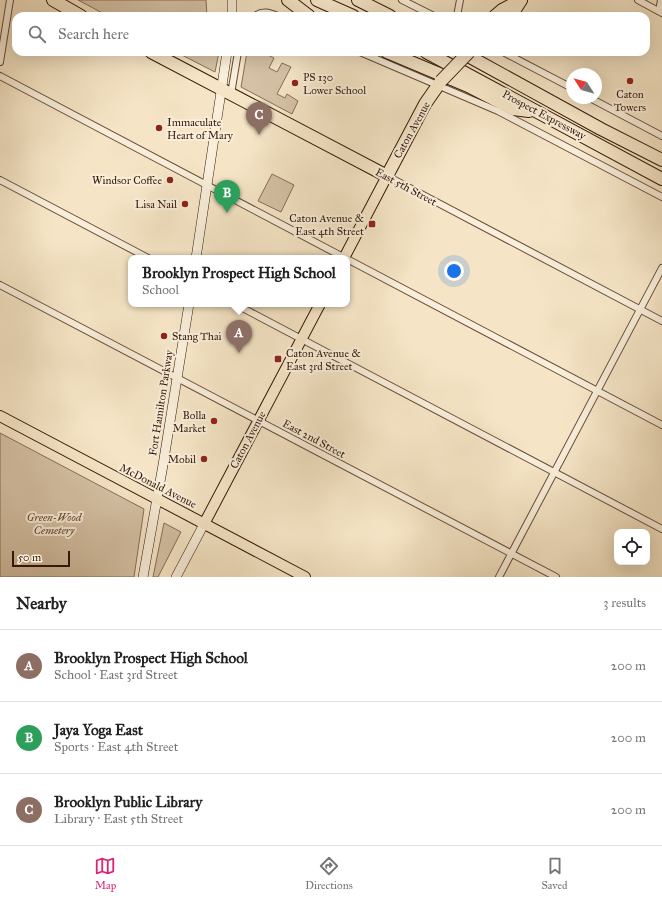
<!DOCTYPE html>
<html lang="en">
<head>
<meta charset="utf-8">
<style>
  :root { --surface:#fff; --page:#f2f2f2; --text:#202124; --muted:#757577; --line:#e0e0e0; --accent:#db2777 }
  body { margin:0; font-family:"IM FELL Great Primer",serif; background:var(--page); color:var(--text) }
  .controls { position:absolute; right:12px; bottom:12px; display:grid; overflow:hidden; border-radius:8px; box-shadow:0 4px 16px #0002 }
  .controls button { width:36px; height:36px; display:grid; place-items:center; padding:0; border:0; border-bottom:1px solid var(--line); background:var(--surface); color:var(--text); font:20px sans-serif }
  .compass { position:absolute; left:566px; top:68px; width:36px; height:36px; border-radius:50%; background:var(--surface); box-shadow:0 4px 16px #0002; rotate:306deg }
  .scale { position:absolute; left:12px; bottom:10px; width:58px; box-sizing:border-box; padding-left:4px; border:2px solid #361909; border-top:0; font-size:11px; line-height:14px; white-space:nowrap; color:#361909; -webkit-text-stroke:3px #f8eeda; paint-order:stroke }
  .you { position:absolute; left:454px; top:271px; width:14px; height:14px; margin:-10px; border:3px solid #fff; border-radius:50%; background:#1a73e8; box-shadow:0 0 0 6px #1a73e833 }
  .badge { display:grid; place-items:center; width:26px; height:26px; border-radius:50%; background:var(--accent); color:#fff; font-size:13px; font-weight:700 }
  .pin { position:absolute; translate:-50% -33px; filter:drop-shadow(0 1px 2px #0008) }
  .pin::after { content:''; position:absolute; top:21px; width:14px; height:12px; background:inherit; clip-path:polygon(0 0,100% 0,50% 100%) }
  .popup { position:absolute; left:128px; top:255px; width:222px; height:52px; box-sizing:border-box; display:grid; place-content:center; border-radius:8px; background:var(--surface); filter:drop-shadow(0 1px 3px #0005); font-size:13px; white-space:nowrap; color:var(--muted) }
  .popup b { font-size:15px; color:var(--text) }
  .popup::after { content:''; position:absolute; left:50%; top:100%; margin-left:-8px; border:8px solid transparent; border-top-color:var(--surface) }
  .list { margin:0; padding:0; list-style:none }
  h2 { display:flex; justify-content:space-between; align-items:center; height:52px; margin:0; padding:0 16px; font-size:17px }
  h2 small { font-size:13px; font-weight:400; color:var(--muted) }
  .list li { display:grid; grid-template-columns:26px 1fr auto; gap:12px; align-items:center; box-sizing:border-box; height:72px; padding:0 16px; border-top:1px solid var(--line) }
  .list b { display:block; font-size:15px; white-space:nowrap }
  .list p { margin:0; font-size:13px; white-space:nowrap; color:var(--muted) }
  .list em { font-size:13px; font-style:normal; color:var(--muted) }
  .icon { flex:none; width:22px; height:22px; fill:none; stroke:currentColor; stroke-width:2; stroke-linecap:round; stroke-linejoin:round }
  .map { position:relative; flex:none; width:662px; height:577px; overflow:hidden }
  .search { position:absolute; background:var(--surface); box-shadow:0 4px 16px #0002; left:12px; right:12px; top:12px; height:44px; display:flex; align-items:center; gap:10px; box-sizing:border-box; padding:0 14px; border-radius:12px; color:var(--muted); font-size:15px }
  .sheet { height:268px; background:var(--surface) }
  nav { display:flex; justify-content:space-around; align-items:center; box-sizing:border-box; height:56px; border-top:1px solid var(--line); background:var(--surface); font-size:11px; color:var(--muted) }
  nav a { display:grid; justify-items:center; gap:2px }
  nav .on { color:var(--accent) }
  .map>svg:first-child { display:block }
  .green { fill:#d5c2a6; stroke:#866e58 }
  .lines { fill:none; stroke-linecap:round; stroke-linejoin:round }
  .street-casing { stroke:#664c38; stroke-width:8 }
  .secondary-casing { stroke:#361909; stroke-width:10 }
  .primary-casing { stroke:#361909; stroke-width:12 }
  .highway-casing { stroke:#361909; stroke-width:14 }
  .street { stroke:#f8eeda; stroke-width:6 }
  .secondary { stroke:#f8eeda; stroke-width:9 }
  .primary { stroke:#f5e5c6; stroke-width:10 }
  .highway { stroke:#f5e5c6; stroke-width:12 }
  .highway-bridge-casing { stroke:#361909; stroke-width:14; stroke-linecap:butt }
  .highway-bridge { stroke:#f5e5c6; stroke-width:12 }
  .poi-dot { fill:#8f2418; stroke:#f8eeda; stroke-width:1.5 }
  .labels { text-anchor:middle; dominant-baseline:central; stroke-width:4; stroke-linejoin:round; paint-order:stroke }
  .poi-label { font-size:11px; fill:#361909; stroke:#f8eeda; text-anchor:end }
  .street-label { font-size:11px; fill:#361909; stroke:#f8eeda }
  .park-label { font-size:11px; font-style:italic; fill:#664c38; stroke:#f8eeda }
</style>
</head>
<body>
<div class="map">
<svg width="662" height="577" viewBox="0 0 662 577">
  <rect width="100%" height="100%" fill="#f5e5c6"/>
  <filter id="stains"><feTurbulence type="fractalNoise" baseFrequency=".005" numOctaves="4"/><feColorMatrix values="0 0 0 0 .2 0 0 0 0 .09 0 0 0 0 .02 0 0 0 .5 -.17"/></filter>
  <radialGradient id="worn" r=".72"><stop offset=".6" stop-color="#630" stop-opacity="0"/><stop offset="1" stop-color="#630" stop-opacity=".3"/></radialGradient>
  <g class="green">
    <polygon points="78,0 206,0 207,16 108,16"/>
    <polygon points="176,52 219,52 215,72"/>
    <polygon points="247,52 262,52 274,58 269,68 277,72 282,63 291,67 277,94 285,98 287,94 298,101 292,114 241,87"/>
    <polygon points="272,174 294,185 281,212 258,201"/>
    <polygon points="0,433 144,509 134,577 0,577"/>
    <polygon points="164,523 181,532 158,577 153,577"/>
  </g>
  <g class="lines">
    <g class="street-casing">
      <g id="street">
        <polyline points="402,0 434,16"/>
        <polyline points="638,0 662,13"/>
        <polyline points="659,11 661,0"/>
        <path d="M255,16C263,10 270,13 278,16"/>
        <polyline points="457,16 460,0"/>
        <polyline points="360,52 498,111 662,197"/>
        <polyline points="503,52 572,88"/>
        <polyline points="0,62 10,0"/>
        <polyline points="0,76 345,258"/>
        <polyline points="231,94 238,52"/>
        <polyline points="590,98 662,136"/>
        <polyline points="387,176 662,321"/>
        <polyline points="0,180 148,258"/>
        <polyline points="347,259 662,425"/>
        <polyline points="0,285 556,577"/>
        <polyline points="235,304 662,529"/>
        <polyline points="499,577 662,268"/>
      </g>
    </g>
    <g class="secondary-casing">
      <g id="secondary">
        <polyline points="232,16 232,0"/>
        <polyline points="196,258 227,52"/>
        <polyline points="143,577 163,465 189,304"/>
        <polyline points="176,577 204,524"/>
      </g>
    </g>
    <g class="primary-casing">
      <g id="primary">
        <polyline points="344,258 387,176"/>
        <polyline points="0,416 305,577"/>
        <polyline points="204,524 320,304"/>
      </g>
    </g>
    <g class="highway-casing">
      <g id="highway">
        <polyline points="53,0 81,16"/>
        <polyline points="288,0 309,16"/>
        <polyline points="317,0 353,16"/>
        <polyline points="358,0 390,16"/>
        <polyline points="495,16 502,10 521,0"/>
        <polyline points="511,16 521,0"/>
        <polyline points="151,52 387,176 425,104 441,81"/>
        <polyline points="387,52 468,86 513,109 529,111"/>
        <polyline points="426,52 662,179"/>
        <polyline points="461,52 601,129 662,160"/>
      </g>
    </g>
    <use href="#street" class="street"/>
    <use href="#secondary" class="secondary"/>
    <use href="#primary" class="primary"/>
    <use href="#highway" class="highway"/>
    <g class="highway-bridge-casing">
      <polyline id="highway-bridge" points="441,81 469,52"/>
    </g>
    <use href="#highway-bridge" class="highway-bridge"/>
  </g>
  <g class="poi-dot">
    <circle cx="630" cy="81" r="4"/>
    <circle cx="295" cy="83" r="4"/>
    <circle cx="159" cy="128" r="4"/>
    <circle cx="170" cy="180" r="4"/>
    <circle cx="185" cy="204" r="4"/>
    <rect x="368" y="220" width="8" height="8" rx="2"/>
    <circle cx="164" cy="336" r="4"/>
    <rect x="274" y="355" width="8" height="8" rx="2"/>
    <circle cx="214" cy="421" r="4"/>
    <circle cx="204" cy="459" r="4"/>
  </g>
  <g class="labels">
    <g class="poi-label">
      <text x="303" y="77" text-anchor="start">PS 130<tspan x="303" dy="13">Lower School</tspan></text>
      <text x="630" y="94" text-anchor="middle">Caton<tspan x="630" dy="13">Towers</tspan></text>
      <text x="167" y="122" text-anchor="start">Immaculate<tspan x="167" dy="13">Heart of Mary</tspan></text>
      <text x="162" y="180">Windsor Coffee</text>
      <text x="177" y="204">Lisa Nail</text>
      <text x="364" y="218">Caton Avenue &amp;<tspan x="364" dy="13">East 4th Street</tspan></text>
      <text x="172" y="336" text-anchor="start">Stang Thai</text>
      <text x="286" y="353" text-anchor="start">Caton Avenue &amp;<tspan x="286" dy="13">East 3rd Street</tspan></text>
      <text x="206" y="415">Bolla<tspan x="206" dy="13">Market</tspan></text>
      <text x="196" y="459">Mobil</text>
    </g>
    <g class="street-label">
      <text transform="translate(544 115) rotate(28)">Prospect Expressway</text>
      <text transform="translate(412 130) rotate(-61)">Caton Avenue</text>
      <text transform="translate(406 187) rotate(28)">East 5th Street</text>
      <text transform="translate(161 403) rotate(-81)">Fort Hamilton Parkway</text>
      <text transform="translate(314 439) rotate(28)">East 2nd Street</text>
      <text transform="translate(248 440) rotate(-62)">Caton Avenue</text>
      <text transform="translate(158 486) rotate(27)">McDonald Avenue</text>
    </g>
    <g class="park-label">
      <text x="54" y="517">Green-Wood<tspan x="54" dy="13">Cemetery</tspan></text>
    </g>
  </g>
  <rect width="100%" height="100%" filter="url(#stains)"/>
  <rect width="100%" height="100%" fill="url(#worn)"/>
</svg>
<div class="controls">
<button><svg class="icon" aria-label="locate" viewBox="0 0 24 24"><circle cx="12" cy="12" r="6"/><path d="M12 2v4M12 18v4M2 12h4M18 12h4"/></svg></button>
</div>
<svg class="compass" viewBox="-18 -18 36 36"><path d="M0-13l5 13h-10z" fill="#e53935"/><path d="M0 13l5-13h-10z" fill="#757577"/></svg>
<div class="scale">50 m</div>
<div class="you"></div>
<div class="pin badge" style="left:239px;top:353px;background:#8d6e63">A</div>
<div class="popup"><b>Brooklyn Prospect High School</b>School</div>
<div class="pin badge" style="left:227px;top:213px;background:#2e9e5b">B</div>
<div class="pin badge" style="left:259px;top:135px;background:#8d6e63">C</div>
<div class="search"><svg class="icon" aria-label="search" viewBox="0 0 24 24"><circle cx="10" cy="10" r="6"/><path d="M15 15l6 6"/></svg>Search here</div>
</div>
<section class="sheet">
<h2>Nearby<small>3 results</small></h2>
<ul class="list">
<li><span class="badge" style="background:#8d6e63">A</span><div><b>Brooklyn Prospect High School</b><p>School · East 3rd Street</p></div><em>200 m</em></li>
<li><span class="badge" style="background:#2e9e5b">B</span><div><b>Jaya Yoga East</b><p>Sports · East 4th Street</p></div><em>200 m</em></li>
<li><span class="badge" style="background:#8d6e63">C</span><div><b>Brooklyn Public Library</b><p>Library · East 5th Street</p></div><em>200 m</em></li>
</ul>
</section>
<nav>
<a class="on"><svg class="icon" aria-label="map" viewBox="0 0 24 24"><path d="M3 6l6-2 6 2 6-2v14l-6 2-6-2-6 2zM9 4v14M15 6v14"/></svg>Map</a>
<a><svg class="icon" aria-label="directions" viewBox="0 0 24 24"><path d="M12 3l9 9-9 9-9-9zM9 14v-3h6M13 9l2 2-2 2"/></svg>Directions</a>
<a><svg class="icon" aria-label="saved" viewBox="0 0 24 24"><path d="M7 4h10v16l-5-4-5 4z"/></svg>Saved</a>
</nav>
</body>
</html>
